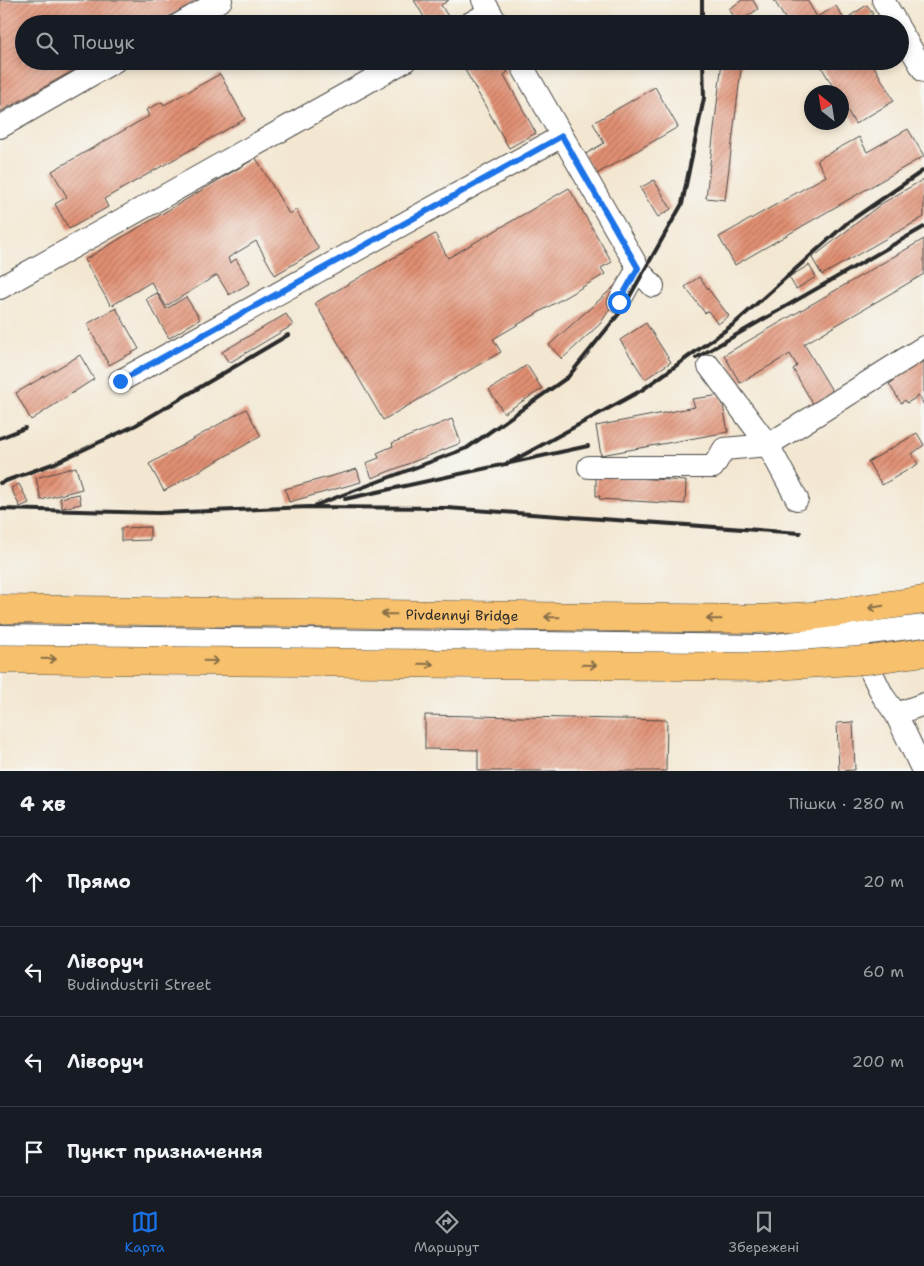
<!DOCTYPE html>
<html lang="uk">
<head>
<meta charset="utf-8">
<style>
  :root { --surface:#171b24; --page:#242831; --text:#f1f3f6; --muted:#9ea1a6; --line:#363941; --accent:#1a73e8 }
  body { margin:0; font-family:"Shantell Sans",sans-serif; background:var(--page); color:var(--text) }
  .compass { position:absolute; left:804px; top:85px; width:45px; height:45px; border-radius:50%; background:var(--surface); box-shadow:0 2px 8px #0003; rotate:330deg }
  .stop { position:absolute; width:15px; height:15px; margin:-11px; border:4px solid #1a73e8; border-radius:50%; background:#fff }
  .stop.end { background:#1a73e8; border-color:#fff; box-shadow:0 1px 5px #0008 }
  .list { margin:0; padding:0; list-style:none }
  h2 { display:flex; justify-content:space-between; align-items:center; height:65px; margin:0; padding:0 20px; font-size:21px }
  h2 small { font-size:16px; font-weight:400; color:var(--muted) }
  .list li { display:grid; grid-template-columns:32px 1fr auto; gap:15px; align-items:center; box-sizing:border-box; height:90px; padding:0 20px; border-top:1px solid var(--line) }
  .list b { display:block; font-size:19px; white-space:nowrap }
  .list p { margin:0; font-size:16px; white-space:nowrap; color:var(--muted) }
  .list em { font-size:16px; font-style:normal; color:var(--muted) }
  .icon { flex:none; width:28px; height:28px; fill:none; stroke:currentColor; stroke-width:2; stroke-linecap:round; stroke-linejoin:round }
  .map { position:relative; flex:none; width:924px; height:771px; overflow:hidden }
  .search { position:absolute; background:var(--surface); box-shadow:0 2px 8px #0003; left:15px; right:15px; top:15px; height:55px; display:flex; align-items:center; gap:12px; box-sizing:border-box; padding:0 18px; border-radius:28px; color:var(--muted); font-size:19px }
  .sheet { height:425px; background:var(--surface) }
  nav { display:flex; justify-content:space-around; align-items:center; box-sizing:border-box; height:70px; border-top:1px solid var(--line); background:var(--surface); font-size:14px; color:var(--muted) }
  nav a { display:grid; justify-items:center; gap:2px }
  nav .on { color:var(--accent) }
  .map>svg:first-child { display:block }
  .building { fill:url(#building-hatch) }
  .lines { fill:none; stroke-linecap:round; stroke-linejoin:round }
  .minor-casing { stroke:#494744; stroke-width:24 }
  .highway-casing { stroke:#494744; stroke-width:29 }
  .minor { stroke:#fff; stroke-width:22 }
  .highway { stroke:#f7c06c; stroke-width:28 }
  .rail { stroke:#2b2b2b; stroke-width:4 }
  .highway-bridge-casing { stroke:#494744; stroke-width:29; stroke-linecap:butt }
  .highway-bridge { stroke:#f7c06c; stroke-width:28 }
  .oneway { stroke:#876e48 }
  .route { stroke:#1a73e8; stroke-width:6 }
  .labels { text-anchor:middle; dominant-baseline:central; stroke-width:5; stroke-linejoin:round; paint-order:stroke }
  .street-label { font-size:14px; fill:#2b2b2b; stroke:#f6f6f2 }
</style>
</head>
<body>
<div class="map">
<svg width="924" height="771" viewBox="0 0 924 771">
  <defs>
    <pattern id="building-hatch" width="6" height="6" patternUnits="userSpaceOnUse" patternTransform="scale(1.25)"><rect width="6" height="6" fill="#e18f72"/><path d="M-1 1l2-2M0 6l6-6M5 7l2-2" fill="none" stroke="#b7755e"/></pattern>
  </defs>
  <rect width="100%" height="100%" fill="#f6f6f2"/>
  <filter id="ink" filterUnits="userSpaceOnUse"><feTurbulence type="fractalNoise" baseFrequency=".02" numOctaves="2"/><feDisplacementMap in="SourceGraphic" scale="10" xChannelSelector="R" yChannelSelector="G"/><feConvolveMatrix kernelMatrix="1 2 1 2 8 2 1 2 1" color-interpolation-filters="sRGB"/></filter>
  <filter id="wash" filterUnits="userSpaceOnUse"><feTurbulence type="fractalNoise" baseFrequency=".0096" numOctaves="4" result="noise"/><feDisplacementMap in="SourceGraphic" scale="20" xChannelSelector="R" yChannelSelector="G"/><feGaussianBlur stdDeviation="1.12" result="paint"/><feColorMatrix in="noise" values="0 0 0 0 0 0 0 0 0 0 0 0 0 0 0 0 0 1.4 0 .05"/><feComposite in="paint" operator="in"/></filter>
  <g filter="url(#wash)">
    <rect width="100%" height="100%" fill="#f3e7d1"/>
    <g id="blocks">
      <g class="building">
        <polygon points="0,0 198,0 156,24 24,24 24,61 90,61 0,112"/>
        <polygon points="414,0 449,0 441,5 449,18 439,24 428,24"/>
        <polygon points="742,0 753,0 758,9 738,23 729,9"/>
        <polygon points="774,0 807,0 817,17 836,6 847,24 788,24"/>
        <polygon points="867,5 873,14 855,24 850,16"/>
        <polygon points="460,61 496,61 498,65 503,63 508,72 504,75 536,133 509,148"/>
        <polygon points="722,61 742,61 725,200 706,198"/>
        <polygon points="834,61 871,61 894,101 855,124 842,101 842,92 836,92 822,68"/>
        <polygon points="220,74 245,119 104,199 108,207 69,229 55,204 67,197 52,171 149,116 146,110 162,102 164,105"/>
        <polygon points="655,87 678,127 595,175 584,155 604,143 593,123"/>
        <polygon points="908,129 924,156 735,265 719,237 826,176 817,160 859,137 867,152"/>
        <polygon points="256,158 289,214 296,210 319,249 275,275 256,241 228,258 230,263 236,259 250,283 229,295 217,275 166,306 151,282 111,306 84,260"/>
        <polygon points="924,179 924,217 822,275 812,258 881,204"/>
        <polygon points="654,180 671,209 658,217 640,188"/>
        <polygon points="569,188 612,262 601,268 605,274 493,339 501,352 383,420 315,303 435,234 448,258"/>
        <polygon points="924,239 924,274 804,344 834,394 814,406 793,369 797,366 790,354 740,383 724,355"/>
        <polygon points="809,265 816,277 796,289 789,277"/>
        <polygon points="699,277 729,316 718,324 708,311 705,313 685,287"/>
        <polygon points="617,284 622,290 600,324 562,359 549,345"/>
        <polygon points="157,293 166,309 186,297 200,319 169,338 146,299"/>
        <polygon points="116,308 139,349 109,365 87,324"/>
        <polygon points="286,314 293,325 229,363 222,352"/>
        <polygon points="646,323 671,362 645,379 620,340"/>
        <polygon points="80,355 94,379 31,420 16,393"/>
        <polygon points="924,357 924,405 919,396 907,403 905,400 901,403 889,384 894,381 891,377"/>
        <polygon points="527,365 542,389 504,413 489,390"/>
        <polygon points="721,395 728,432 601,455 596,426 695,407 692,399"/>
        <polygon points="246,409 261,436 164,491 149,464"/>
        <polygon points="452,419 461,443 372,478 366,463 379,458 377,453 393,446 392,443"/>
        <polygon points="917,433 924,445 912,454 918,464 882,485 868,462"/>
        <polygon points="76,467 82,489 41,500 36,478"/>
        <polygon points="357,469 361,482 289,502 285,489"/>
        <polygon points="601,476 686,481 685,504 599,499 600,496 596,496 596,478 601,478"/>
        <polygon points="19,484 29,503 20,507 11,488"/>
        <polygon points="79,494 81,504 62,508 60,498"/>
        <polygon points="150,527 150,540 121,541 121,528"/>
        <polygon points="425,715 667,720 666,771 478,771 478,750 425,749"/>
        <polygon points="853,722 855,770 839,771 837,723"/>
      </g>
    </g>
  </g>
  <g filter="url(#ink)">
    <use href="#blocks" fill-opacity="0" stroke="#494744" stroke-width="1"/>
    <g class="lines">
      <g class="minor-casing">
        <g id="minor">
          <polyline points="483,0 497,24"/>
          <polyline points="883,0 897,24"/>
          <polyline points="180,24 221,0"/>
          <polyline points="469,24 490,12"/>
          <polyline points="900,30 924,71"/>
          <polyline points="519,61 641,273 653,286"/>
          <polyline points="0,127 115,61"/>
          <polyline points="0,288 405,61"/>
          <polyline points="619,302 638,268"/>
          <polyline points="709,366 768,445 797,499"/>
          <polyline points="120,381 562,136"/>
          <polyline points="589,467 713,467 724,449 768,445 924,347"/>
          <polyline points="0,636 768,646 924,626"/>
          <polyline points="859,647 883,696 896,714 923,771"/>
          <polyline points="896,714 924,704"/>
        </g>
      </g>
      <g class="highway-casing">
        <g id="highway">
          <path id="s1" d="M0,609L756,619L812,616L924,600"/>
        </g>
      </g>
      <use href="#minor" class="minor"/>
      <use href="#highway" class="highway"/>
      <g class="rail">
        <polyline points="702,0 702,24"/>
        <polyline points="696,358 924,227"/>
        <polyline points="0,438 25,428"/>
        <polyline points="507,464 642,390 734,324 847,223 924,170"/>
        <polyline points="0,483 55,463 136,425 288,335"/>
        <polyline points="345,499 588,446"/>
        <polyline points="316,505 467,448 568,377 622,310 682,204 704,98 703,61"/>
        <polyline points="0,509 159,513 309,507 447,508 800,533"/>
      </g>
      <g class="highway-bridge-casing">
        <polyline id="highway-bridge" points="0,659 758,667 868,660 924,652"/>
      </g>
      <use href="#highway-bridge" class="highway-bridge"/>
    </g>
    <defs><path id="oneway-shaft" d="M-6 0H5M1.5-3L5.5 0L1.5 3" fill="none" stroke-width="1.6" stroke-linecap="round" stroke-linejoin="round" transform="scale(1.25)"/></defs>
    <g class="oneway">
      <use href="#oneway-shaft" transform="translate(876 607) rotate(171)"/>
      <use href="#oneway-shaft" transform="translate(389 614) rotate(-179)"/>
      <use href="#oneway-shaft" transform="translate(552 617) rotate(-179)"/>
      <use href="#oneway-shaft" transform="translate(714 619) rotate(-179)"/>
      <use href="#oneway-shaft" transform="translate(49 659) rotate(1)"/>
      <use href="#oneway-shaft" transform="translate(211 661) rotate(1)"/>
      <use href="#oneway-shaft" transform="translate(426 664) rotate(1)"/>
      <use href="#oneway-shaft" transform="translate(589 665) rotate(1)"/>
    </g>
  </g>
  <g class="lines" filter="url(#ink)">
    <polyline class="route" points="120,381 562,136 638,268 619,302"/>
  </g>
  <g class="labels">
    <g class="street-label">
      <text stroke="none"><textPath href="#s1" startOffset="462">Pivdennyi Bridge</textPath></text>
    </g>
  </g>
</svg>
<svg class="compass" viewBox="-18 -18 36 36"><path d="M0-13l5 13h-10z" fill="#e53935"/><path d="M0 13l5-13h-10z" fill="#9ea1a6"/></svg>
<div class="stop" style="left:619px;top:302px"></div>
<div class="stop end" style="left:120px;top:381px"></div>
<div class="search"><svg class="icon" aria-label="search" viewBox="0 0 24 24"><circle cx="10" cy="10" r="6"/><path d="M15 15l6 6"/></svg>Пошук</div>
</div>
<section class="sheet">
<h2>4 хв<small>Пішки · 280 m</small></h2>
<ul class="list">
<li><svg class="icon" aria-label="ahead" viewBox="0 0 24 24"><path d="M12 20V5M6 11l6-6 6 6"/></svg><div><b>Прямо</b></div><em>20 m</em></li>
<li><svg class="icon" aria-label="left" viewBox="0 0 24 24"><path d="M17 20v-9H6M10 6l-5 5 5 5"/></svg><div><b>Ліворуч</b><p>Budindustrii Street</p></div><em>60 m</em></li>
<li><svg class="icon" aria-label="left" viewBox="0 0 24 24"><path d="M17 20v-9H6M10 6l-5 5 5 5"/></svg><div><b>Ліворуч</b></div><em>200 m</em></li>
<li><svg class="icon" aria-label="arrive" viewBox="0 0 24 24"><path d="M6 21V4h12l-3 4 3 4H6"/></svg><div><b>Пункт призначення</b></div></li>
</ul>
</section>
<nav>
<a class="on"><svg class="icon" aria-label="map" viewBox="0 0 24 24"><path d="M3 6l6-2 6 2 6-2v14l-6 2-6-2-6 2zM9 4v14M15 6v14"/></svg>Карта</a>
<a><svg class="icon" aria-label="directions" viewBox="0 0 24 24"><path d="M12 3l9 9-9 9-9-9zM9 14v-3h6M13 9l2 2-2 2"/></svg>Маршрут</a>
<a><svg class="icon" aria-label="saved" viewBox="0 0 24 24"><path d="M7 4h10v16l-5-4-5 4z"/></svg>Збережені</a>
</nav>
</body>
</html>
